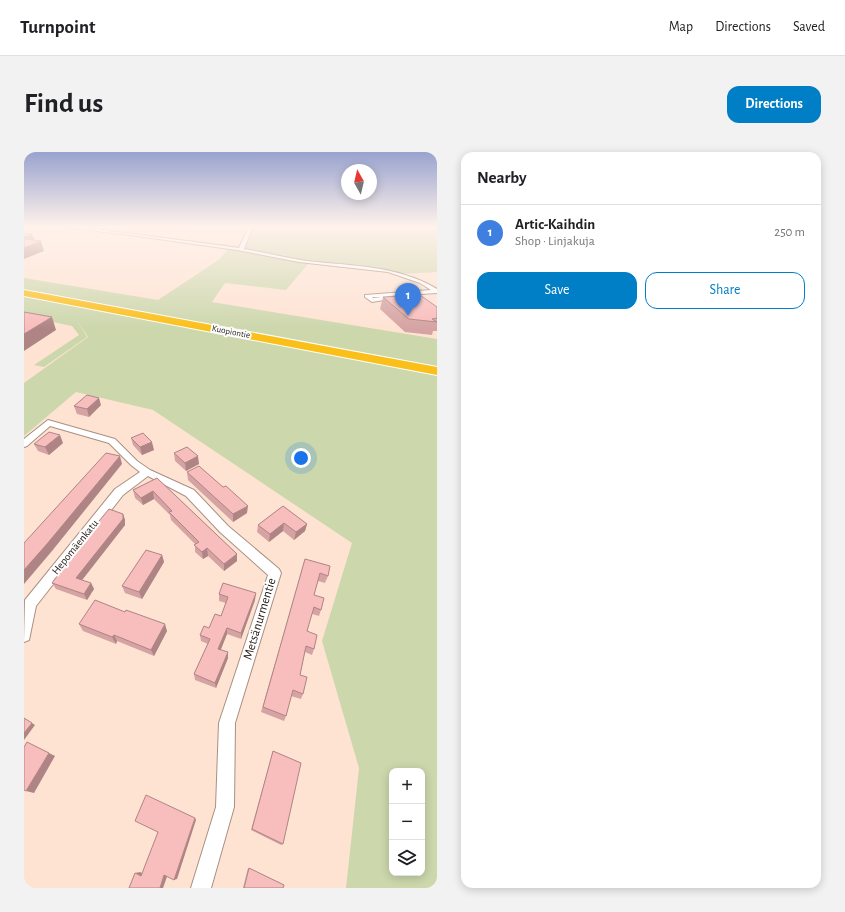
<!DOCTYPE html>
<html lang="en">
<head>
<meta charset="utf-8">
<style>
  :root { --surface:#fff; --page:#f2f2f2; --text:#202124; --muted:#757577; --line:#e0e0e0; --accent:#007ec6 }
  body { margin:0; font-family:"Alegreya Sans",sans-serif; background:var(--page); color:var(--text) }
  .controls { position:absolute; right:12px; bottom:12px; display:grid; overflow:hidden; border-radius:8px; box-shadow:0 2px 10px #0003 }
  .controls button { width:36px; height:36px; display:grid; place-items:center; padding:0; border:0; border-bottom:1px solid var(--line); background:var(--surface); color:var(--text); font:20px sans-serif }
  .compass { position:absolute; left:317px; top:12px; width:36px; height:36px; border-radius:50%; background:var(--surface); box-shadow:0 2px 10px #0003; rotate:352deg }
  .you { position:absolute; left:277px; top:306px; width:14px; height:14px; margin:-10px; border:3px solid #fff; border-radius:50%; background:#1a73e8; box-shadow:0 0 0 6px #1a73e833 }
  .badge { display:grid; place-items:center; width:26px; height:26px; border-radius:50%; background:var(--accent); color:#fff; font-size:13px; font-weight:700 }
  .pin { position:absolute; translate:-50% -33px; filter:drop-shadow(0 1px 2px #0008) }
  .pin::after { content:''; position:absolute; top:21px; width:14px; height:12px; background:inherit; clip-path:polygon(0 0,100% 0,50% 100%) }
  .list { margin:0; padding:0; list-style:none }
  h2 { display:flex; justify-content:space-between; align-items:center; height:52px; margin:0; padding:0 16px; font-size:17px }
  h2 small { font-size:13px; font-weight:400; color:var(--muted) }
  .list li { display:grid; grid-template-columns:26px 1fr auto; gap:12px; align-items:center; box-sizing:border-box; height:56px; padding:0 16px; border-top:1px solid var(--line) }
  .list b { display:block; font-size:15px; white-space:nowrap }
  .list p { margin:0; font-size:13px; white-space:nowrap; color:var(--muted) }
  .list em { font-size:13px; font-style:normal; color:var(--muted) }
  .actions { display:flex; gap:8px; padding:12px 16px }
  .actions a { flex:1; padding:9px 0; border:1px solid var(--accent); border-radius:12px; text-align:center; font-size:14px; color:var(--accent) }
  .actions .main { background:var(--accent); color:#fff }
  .icon { flex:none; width:22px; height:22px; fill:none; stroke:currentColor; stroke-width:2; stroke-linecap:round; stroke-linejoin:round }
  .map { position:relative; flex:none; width:413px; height:736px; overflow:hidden; border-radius:12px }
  header { display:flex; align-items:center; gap:24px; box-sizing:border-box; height:56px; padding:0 20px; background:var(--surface); border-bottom:1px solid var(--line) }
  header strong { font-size:19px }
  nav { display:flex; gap:22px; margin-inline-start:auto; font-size:14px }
  .intro { display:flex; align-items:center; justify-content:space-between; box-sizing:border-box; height:96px; padding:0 24px }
  h1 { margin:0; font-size:28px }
  .button { padding:10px 18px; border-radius:12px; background:var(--accent); color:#fff; font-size:14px; font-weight:700 }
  main { display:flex; gap:24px; padding:0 24px }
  aside { flex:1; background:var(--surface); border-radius:12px; box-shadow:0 2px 10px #0003 }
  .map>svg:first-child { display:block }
  .green { fill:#ccd7ac; fill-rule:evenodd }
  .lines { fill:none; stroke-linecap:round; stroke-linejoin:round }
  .minor-casing { stroke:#a99082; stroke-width:2 }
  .tertiary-casing { stroke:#a99082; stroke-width:2 }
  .motorway-casing { stroke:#fff; stroke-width:2 }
  .minor { fill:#fff; fill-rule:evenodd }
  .tertiary { fill:#fff; fill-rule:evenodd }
  .motorway { fill:#fabf18; fill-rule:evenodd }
  .wall { fill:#d5a3a3 }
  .shaded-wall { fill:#ae8484 }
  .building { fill:#f8bdbd; stroke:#ae8484 }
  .labels { text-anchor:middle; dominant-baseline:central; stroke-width:4; stroke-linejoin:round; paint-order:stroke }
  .far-street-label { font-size:9px; fill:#231a15; stroke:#fff }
  .street-label { font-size:11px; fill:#231a15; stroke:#fff }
  .near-street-label { font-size:13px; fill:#231a15; stroke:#fff }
</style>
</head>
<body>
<header>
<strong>Turnpoint</strong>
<nav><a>Map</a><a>Directions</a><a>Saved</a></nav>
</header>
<div class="intro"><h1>Find us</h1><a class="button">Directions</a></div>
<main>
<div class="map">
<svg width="413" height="736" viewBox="0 0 413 736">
  <rect width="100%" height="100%" fill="#fee3d3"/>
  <path class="green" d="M84,74H108L101,80L215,94L224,74H413V120L376,122L284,112L262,138L201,131L188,150L413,187V736H322L335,616L298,489L328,391L129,258L52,240L0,284V231L64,185L52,167L63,185L20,215L10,213L55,183L48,174L0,164V126L134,148L196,107L204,97L74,79ZM368,619H398V721H368Z"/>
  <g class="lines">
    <g class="minor-casing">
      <g id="minor">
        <path d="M225,74H229L220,97C241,100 261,106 283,109C328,114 373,113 413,137V141L365,144L360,148L348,150L341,145V143L407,138L396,131L364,120L275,110L213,98L92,81L94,80L215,96ZM348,145H358L349,146Z"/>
        <polygon points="24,268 91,287 113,309 126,318 170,338 204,374 255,417 257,421 211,571 210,655 187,736 167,736 192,655 195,571 244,423 196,380 162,344 124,324 99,343 12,454 5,488 0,490 1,448 91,337 116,320 107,313 85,291 26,274 3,294 0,295 0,287"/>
      </g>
    </g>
    <g class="tertiary-casing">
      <polygon id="tertiary" points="38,74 54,74 96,81 94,82"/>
    </g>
    <g class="motorway-casing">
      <polygon id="motorway" points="0,138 413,215 413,223 0,144"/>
    </g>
    <use href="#minor" class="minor"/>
    <use href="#tertiary" class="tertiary"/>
    <use href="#motorway" class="motorway"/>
  </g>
  <g class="wall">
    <polygon points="359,145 413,155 413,179 409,179 408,183 381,180 356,157"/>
    <polygon points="77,253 65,265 53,262 50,254"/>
    <polygon points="107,286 130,298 118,303 109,293"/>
    <polygon points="39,291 25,303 14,299 10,292"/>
    <polygon points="150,301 175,312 162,319 151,309"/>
    <polygon points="163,320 223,361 209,370 164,328"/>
    <polygon points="133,326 213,402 213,409 200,419 184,404 179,407 171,400 171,392 147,368 146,363 130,347 119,353 111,346 109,338"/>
    <polygon points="259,354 283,372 281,379 270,388 259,379 245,390 233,380 234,373"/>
    <polygon points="99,362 101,368 101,373 58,428 67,431 70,437 63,448 32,437 28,431 41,413 40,411"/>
    <polygon points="138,403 140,410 118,447 101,441 98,434"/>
    <polygon points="281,407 304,424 301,431 294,429 290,443 297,458 295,464 288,462 283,479 290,497 288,503 281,500 276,523 279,542 277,547 267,544 262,564 260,569 237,560"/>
    <polygon points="195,442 231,448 217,487 203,482 197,497 204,506 192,536 171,528 170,522 184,492 177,489 176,483 185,476 197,464 202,451 195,449"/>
    <polygon points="101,460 143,479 130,504 93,489 92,492 59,479 55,472"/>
    <polygon points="249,599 259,692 257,693 227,678"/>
    <polygon points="224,716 260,733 259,736 219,736"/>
  </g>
  <g class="shaded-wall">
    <polygon points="8,82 12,91 17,89 20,99 0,107 0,85"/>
    <polygon points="28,165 32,178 0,199 0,182"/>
    <polygon points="75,246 77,253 65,265 63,257"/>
    <polygon points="36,283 39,291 25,303 21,295"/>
    <polygon points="128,290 130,298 118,303 116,295"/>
    <polygon points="96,304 98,312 28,399 0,432 0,418"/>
    <polygon points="174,304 175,312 162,319 161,311"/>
    <polygon points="129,339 130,347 119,353 117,346"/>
    <polygon points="224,354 223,361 209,370 209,362"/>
    <polygon points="99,362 101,368 101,373 55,432 52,426"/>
    <polygon points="260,371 259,379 245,390 246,382"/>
    <polygon points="283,372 281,379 270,388 272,380"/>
    <polygon points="183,396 184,404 179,407 178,400"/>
    <polygon points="213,402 213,409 200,419 200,412"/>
    <polygon points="138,403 140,410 118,447 115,440"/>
    <polygon points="67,431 70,437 63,448 60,442"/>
    <polygon points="232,441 231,448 217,487 217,481"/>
    <polygon points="141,472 143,479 130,504 127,498"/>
    <polygon points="203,476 203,482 195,502 194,497"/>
    <polygon points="90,483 93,489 92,492 88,485"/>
    <polygon points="204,500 204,506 192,536 191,531"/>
    <polygon points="8,571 11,573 0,588 0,581"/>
    <polygon points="25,601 31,604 10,641 2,639"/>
    <polygon points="171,666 172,668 153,727 150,728"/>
    <polygon points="116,720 122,723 117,724 111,721"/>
    <polygon points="144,722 139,736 136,736 140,723"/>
  </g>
  <g class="building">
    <polygon points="0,81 8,82 0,85"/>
    <polygon points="0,87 17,89 0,96"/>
    <polygon points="396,143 413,155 413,166 408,167 413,170 385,167 359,145"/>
    <polygon points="0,160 28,165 0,182"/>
    <polygon points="63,243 75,246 63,257 50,254"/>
    <polygon points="25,280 36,283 21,295 10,292"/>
    <polygon points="119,281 128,290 116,295 107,286"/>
    <polygon points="163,295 174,304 161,311 150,301"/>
    <polygon points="82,301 96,304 23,392 0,418 0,391"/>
    <polygon points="175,314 199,335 202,334 224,354 209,362 163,320"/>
    <polygon points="133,326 213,402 200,412 183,396 178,400 170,393 175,390 145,360 148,359 129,339 117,346 109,338"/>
    <polygon points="259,354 283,372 272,380 260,371 246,382 234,373"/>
    <polygon points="85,357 99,362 99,367 52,426 67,431 60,442 28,431 42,412 40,411"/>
    <polygon points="122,398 138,403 115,440 98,434"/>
    <polygon points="281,407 306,414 304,424 296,421 290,443 300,446 297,458 290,455 283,479 293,483 290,497 282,494 276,523 283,525 279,542 269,538 262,564 239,555"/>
    <polygon points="199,431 232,441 217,481 203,476 194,497 204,500 191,531 170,522 186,487 176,483 180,474 185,476 191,462 197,464 204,445 195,442"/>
    <polygon points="71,448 101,460 102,458 141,472 127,498 90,483 88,485 55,472"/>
    <polygon points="0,566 8,571 0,581"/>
    <polygon points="3,590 25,601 2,639 0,638 0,595"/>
    <polygon points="249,599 277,611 259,692 228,677"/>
    <polygon points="122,643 171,666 150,728 140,723 136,736 105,736 111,721 117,724 134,680 111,669"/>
    <polygon points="225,716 260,733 259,736 220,736"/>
  </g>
  <linearGradient id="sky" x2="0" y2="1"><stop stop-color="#99a3cf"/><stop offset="0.42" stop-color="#fff2eb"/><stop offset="1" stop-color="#fff2eb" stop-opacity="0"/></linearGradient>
  <rect width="413" height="177" fill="url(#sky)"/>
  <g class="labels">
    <g class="far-street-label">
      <text transform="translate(207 180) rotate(11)">Kuopiontie</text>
    </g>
    <g class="street-label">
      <text transform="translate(51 395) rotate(-51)">Hepomäenkatu</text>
    </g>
    <g class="near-street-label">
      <text transform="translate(236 467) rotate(-73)">Metsänurmentie</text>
    </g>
  </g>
</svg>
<div class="controls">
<button>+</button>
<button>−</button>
<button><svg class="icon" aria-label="layers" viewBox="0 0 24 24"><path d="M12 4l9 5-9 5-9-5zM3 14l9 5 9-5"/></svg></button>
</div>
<svg class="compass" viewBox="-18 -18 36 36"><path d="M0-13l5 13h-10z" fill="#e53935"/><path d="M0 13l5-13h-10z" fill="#757577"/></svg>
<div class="you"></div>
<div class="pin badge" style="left:384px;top:164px;background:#3f7fe0">1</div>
</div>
<aside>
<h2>Nearby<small></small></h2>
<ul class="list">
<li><span class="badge" style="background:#3f7fe0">1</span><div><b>Artic-Kaihdin</b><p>Shop · Linjakuja</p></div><em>250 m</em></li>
</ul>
<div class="actions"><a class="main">Save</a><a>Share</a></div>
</aside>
</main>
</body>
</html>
